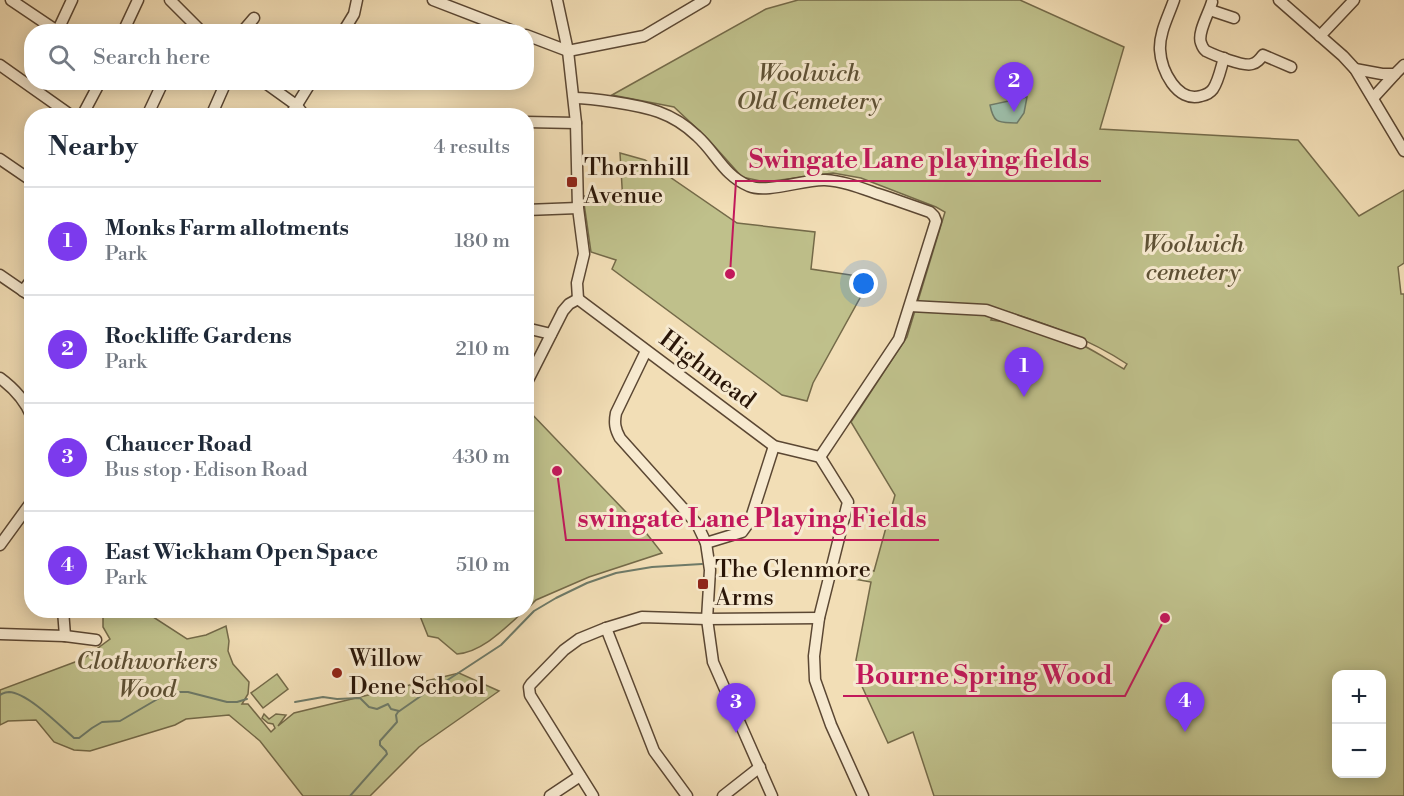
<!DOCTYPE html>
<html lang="en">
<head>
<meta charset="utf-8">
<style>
  :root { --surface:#fff; --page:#f6f6f7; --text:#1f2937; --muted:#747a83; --line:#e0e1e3; --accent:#7c3aed }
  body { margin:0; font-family:"Libre Bodoni",serif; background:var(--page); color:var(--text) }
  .controls { position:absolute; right:18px; bottom:18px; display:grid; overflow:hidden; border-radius:12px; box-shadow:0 3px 15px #0003 }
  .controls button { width:54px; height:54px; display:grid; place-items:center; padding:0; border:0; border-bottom:2px solid var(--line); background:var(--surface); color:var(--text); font:30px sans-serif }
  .you { position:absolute; left:864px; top:284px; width:21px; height:21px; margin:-15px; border:4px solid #fff; border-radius:50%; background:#1a73e8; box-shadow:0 0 0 9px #1a73e833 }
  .badge { display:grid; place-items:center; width:39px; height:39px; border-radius:50%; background:var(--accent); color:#fff; font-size:20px; font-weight:700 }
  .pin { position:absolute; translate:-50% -50px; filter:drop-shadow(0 2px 3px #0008) }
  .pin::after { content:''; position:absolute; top:32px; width:21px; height:18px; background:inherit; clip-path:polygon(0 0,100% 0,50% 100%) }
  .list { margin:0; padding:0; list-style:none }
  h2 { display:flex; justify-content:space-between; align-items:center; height:78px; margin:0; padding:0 24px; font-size:26px }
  h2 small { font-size:20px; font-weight:400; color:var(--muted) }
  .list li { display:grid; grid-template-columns:39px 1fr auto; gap:18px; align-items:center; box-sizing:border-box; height:108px; padding:0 24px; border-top:2px solid var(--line) }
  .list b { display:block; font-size:22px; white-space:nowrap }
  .list p { margin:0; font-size:20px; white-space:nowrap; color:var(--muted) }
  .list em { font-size:20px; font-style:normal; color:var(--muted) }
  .icon { flex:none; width:33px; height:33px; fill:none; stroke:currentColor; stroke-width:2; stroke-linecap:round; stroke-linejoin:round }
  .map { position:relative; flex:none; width:1404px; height:796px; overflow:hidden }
  .search { position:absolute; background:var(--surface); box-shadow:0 3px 15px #0003; left:24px; top:24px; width:510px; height:66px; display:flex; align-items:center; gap:15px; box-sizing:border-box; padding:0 21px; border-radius:24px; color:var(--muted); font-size:22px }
  .panel { position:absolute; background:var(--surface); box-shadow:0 3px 15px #0003; left:24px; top:108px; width:510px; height:510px; border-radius:24px }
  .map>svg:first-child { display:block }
  .green { fill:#bfc08b; stroke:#746a49; stroke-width:1.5; fill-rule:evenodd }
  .water { fill:#9cbda8; stroke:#6e7a68; stroke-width:1.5 }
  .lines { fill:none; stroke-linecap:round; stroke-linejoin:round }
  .stream { stroke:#6e7a68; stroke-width:2 }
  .minor-casing { stroke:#5b4733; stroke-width:13 }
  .minor { stroke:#f7ead0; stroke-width:10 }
  .poi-dot { fill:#8f2418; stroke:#f7ead0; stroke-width:2 }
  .labels { text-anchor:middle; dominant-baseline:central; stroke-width:6; stroke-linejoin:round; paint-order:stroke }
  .park-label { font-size:24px; font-style:italic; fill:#5e5135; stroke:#f7ead0 }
  .poi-label { font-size:24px; fill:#291507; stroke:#f7ead0; text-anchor:start }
  .street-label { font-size:24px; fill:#291507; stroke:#f7ead0 }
  .leader { fill:none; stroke:#c2185b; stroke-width:2 }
  .callout-dot { fill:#c2185b; stroke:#f7ead0; stroke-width:2 }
  .callout-label { font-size:26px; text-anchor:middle; font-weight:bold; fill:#c2185b; stroke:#f7ead0; stroke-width:6; stroke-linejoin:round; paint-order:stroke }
</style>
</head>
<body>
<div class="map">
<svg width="1404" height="796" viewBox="0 0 1404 796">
  <rect width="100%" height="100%" fill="#f2deb6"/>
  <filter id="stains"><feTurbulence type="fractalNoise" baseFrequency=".00333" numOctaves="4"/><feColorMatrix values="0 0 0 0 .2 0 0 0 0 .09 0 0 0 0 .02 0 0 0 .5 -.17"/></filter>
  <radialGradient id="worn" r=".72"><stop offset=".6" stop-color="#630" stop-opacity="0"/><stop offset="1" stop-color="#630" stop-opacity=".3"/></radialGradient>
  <g class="green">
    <path d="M798,0H1020L1124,47L1100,129L1298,140L1359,216L1404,190V263L1398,267L1401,294H1404V796H934L913,732L888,743L860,682L856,660L871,582L837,576L840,564L874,571L895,495L851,422L907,337L945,212L936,207L861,178L833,173L765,182L742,177L708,139L674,107L612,95L766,9ZM998,309C1042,322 1088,338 1127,364L1124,369C1103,357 1083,343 1061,336C1038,328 1015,323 991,320ZM1336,674H1382V774H1336Z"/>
    <polygon points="620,153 645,160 737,223 815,232 811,269 871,278 813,383 807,401 782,395 612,269 616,260 591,252 583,196 623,203"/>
    <polygon points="527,409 647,534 662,553 589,577 536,600 527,609"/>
    <polygon points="98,611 144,611 187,639 206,635 226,626 229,641 228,651 233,664 249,682 248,694 242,704 248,704 271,732 275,728 273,724 268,723 262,718 264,714 269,719 276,714 286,715 278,726 294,713 459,673 499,691 419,747 370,796 303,796 260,741 229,715 186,719 175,725 90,751 74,750 54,742 36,720 8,721 0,725 0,690 83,659 110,639 103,627 103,614"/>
    <path d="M418,611H524C506,627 483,652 457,654L438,638L428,636Z"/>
    <polygon points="277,674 288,689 263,708 251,693"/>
  </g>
  <path class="water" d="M1027,97L1024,113L1017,123C999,122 994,125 990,105Z"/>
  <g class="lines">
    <g class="stream">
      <path d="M0,695C4,693 4,692 9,692C28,693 59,725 74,738H79L92,728L102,722L120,721L161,697L173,692H188L227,702H237L247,699"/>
      <polyline points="295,702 323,697 337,699 360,698 369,707 377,709 388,704 391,709 399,711"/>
      <polyline points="350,796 387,754 386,751 380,745 380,741 397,722 396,715 398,712 438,684 443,683 501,645 534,611 556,598 587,583 616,573 652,567 702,564"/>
    </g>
    <g class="minor-casing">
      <g id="minor">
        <polyline points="11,0 57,31"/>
        <polyline points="170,0 202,32"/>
        <polyline points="433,0 516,32"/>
        <polyline points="557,0 568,51 576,123 578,208 584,254 577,283 578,299"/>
        <path d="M1174,0C1169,15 1159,33 1160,50C1161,70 1177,103 1201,96C1206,95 1210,93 1213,89C1219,80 1221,67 1224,58"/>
        <polyline points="1279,0 1343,56 1355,69 1404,151"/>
        <path d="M1212,2C1209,13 1197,33 1201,43C1202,46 1203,49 1206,51C1214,55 1244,67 1252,64C1257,63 1260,59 1263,55L1291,67"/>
        <polyline points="1210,10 1234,18"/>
        <polyline points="57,32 72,0"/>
        <polyline points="123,32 138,0"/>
        <polyline points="242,32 254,18"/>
        <polyline points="343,32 354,14 357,0"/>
        <polyline points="526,35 568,51"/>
        <polyline points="1320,36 1354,0"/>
        <polyline points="568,51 644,36 705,0"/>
        <polyline points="0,65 72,116"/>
        <polyline points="1355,69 1382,74 1395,74 1404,65"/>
        <polyline points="264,82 296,105 305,116"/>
        <path d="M574,98C587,98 601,100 614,102C647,107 672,112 697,136C716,153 724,176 749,186C767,194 804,179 825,180C844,181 861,188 878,194C896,200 913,206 930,212L934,216L936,221L899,339L820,457"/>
        <polyline points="1373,98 1395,74"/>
        <polyline points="82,116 100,82"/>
        <polyline points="147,116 163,82"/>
        <polyline points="211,116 226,82"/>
        <polyline points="290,116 311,82"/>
        <polyline points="526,122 576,123"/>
        <polyline points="0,159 32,181"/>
        <polyline points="526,210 578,208"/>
        <polyline points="0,275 32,297"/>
        <polyline points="23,291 32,279"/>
        <polyline points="578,299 774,446 820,457"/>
        <polyline points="910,306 986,310 1081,343"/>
        <polyline points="526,328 551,334"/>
        <path d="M646,351L616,413C614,423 615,429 620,438L697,524L706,543L710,570L707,619L713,662L772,796"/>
        <path d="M0,378C15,389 25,400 32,417"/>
        <polyline points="526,384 563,311 569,304 578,299"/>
        <polyline points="820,457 848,502 819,618 814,656 815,680 831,725 863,796"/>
        <polyline points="706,543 742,532 750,521 774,446"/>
        <polyline points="0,545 32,501"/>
        <polyline points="63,610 65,636"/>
        <polyline points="606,628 654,751 687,796"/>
        <polyline points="0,634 65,636 96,640"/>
        <polyline points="550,796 580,776"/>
        <polyline points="593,796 530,695 529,687 531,684 564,650 579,639 606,628 642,617 707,619 819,618"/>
        <polyline points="723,796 760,767"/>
      </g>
    </g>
    <use href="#minor" class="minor"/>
  </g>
  <g class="poi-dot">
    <rect x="566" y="176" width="12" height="12" rx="3"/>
    <rect x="697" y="578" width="12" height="12" rx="3"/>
    <circle cx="337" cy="673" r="6"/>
  </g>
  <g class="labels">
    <g class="park-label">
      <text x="809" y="74">Woolwich<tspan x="809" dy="28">Old Cemetery</tspan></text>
      <text x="1193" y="245">Woolwich<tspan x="1193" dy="28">cemetery</tspan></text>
      <text x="147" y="662">Clothworkers<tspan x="147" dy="28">Wood</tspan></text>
    </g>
    <g class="poi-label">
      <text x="584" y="168">Thornhill<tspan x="584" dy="28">Avenue</tspan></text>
      <text x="715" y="570">The Glenmore<tspan x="715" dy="28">Arms</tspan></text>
      <text x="349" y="659">Willow<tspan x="349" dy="28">Dene School</tspan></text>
    </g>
    <g class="street-label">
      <text transform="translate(707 370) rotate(37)">Highmead</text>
    </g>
  </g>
  <path class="leader" d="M730 274L736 181H1101M557 471L566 540H939M1165 618L1125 696H843"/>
  <g class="callout-dot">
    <circle cx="730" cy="274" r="6"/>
    <circle cx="557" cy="471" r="6"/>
    <circle cx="1165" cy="618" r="6"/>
  </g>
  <g class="callout-label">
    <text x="919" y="168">Swingate Lane playing fields</text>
    <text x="752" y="527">swingate Lane Playing Fields</text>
    <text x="984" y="684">Bourne Spring Wood</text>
  </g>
  <rect width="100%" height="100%" filter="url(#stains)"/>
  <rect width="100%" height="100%" fill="url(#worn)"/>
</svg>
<div class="controls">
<button>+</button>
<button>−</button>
</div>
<div class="you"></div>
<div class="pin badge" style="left:1024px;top:397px">1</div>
<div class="pin badge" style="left:1014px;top:112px">2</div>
<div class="pin badge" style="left:736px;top:733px">3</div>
<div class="pin badge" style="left:1185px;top:732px">4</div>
<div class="search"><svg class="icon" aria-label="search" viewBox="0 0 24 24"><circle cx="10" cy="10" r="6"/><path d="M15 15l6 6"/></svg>Search here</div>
<section class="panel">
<h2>Nearby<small>4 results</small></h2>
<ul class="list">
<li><span class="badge">1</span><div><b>Monks Farm allotments</b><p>Park</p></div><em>180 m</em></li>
<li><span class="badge">2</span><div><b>Rockliffe Gardens</b><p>Park</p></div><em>210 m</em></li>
<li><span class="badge">3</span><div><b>Chaucer Road</b><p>Bus stop · Edison Road</p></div><em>430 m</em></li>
<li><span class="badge">4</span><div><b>East Wickham Open Space</b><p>Park</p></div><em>510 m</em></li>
</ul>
</section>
</div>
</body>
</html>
